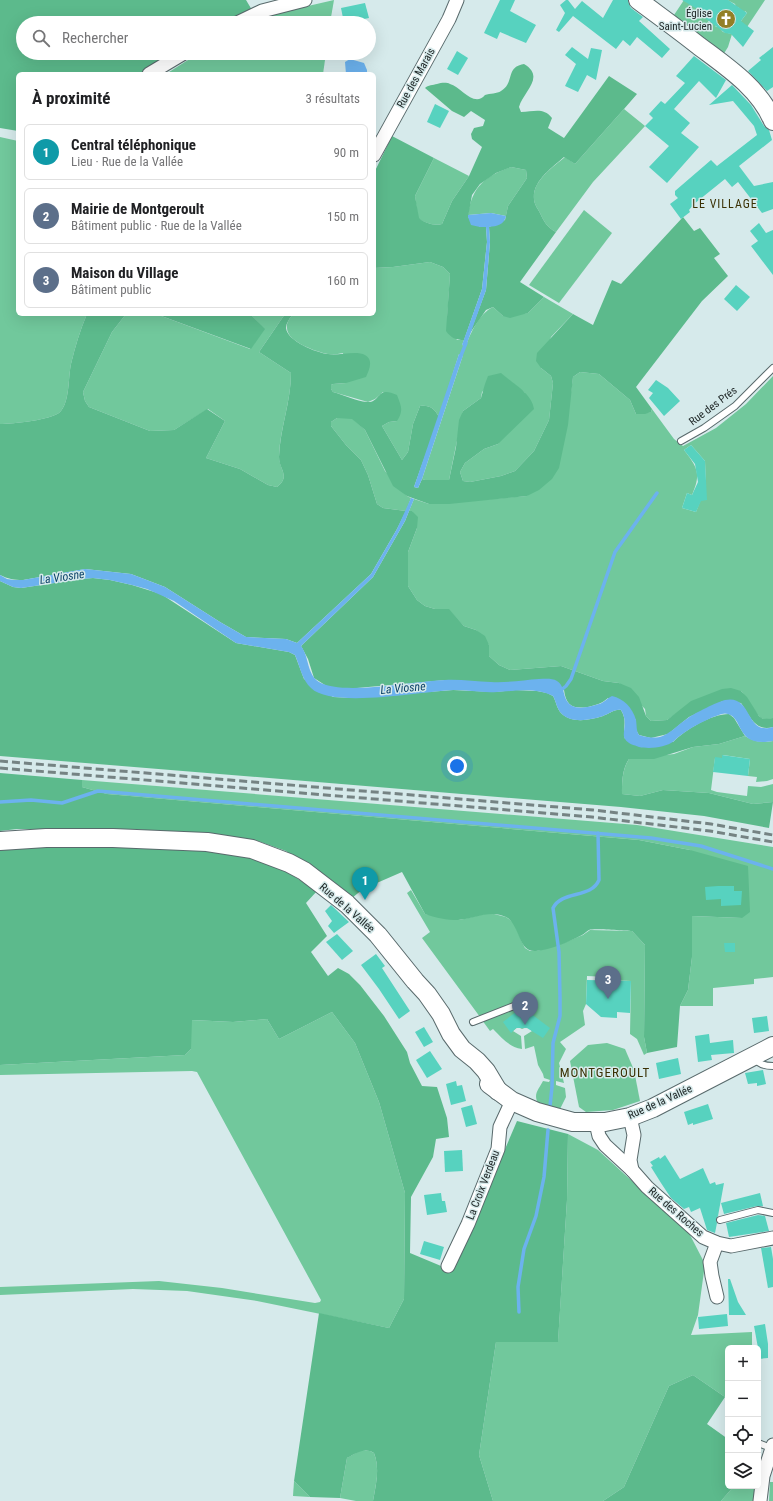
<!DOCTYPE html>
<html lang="fr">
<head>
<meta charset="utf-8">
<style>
  :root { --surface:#fff; --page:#f6f6f6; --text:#202124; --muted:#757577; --line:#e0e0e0; --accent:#1a73e8 }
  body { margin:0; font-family:"Roboto Condensed",sans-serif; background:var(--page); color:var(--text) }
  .controls { position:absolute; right:12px; bottom:12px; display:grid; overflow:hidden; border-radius:6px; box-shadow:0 4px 16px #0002 }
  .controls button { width:36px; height:36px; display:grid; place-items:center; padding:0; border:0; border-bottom:1px solid var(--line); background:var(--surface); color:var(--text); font:20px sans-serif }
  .you { position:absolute; left:457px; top:766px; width:14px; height:14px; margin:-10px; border:3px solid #fff; border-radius:50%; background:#1a73e8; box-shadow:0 0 0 6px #1a73e833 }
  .badge { display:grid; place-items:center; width:26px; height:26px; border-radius:50%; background:var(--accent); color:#fff; font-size:13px; font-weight:700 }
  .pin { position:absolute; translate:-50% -33px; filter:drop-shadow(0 1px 2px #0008) }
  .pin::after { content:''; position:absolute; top:21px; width:14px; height:12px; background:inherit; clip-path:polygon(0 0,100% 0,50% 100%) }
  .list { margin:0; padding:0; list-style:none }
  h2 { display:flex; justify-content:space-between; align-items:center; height:52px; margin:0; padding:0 16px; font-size:17px }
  h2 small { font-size:13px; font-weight:400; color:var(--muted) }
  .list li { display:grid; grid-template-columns:26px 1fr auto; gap:12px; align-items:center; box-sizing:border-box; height:56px; margin:0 8px 8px; padding:0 8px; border:1px solid var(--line); border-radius:6px }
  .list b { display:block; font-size:15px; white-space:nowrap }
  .list p { margin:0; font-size:13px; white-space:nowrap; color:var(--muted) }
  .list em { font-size:13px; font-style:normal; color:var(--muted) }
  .icon { flex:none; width:22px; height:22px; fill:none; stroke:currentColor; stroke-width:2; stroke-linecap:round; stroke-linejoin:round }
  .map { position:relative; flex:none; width:773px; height:1501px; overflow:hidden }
  .search { position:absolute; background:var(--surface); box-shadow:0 4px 16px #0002; left:16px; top:16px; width:360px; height:44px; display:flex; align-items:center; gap:10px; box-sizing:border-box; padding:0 14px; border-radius:22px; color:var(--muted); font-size:15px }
  .panel { position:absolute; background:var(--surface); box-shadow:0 4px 16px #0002; left:16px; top:72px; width:360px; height:244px; border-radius:6px }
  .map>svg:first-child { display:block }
  .green { fill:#71c89c; fill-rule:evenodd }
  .forest { fill:#5cba8c }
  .water { fill:#6cb2ee }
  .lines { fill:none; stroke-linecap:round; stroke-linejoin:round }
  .stream { stroke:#6cb2ee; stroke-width:3.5 }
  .building { fill:#57d2bf }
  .lane-casing { stroke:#596a6c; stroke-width:8 }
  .street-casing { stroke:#596a6c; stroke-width:15 }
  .secondary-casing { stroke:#596a6c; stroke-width:20 }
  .lane { stroke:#fff; stroke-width:6 }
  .street { stroke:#fff; stroke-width:13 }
  .secondary { stroke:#fff; stroke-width:18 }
  .rail { stroke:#758383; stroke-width:3; stroke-dasharray:8 4; stroke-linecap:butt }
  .labels { text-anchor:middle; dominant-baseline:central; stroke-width:3; stroke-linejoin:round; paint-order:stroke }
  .poi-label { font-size:11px; fill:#212929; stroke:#d6eaeb; text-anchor:end }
  .street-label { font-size:11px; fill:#212929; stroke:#d6eaeb }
  .neighbourhood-label { font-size:12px; letter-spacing:1px; fill:#3b3105; stroke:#d6eaeb }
  .water-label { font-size:12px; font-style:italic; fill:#0c4269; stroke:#d6eaeb }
  .quarter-label { font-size:13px; letter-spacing:1px; fill:#3b3105; stroke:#d6eaeb }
</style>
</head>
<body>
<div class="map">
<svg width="773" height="1501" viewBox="0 0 773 1501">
  <rect width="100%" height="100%" fill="#d6eaeb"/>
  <g class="green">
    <polygon points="334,0 330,23 248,23 256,18"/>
    <polygon points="684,0 699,9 697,12 711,17 708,22 710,23 711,21 716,25 715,26 717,27 718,26 723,32 732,34 728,47 723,55 672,18"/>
    <polygon points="727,0 765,0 745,30 738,25 747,13 745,11 744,13 738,8 739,7 736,7 735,4"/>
    <polygon points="199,53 326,53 323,74 166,74"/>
    <path d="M624,109L645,126L593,182L556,232C548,228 544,222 540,213C538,209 534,204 534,199C532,181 553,167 565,157L575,164Z"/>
    <path d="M0,137L18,141V314H87C80,330 75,347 71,364C68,377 70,402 60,412C52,420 12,424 0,424Z"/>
    <path d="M434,158L469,176L452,201L442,224C435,226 424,223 418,218L415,196Z"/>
    <path d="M511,167L526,170L527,178L508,206L506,216L491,213L468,215C472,186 486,176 511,167Z"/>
    <polygon points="584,210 612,233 559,303 529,285"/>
    <path d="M430,262L443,267L450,274L447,322L457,340H464L462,345L466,346C470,333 480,313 493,307L503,316L528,313L544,297L573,314L551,337L541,368L551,376L553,383L549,420L534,451L515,471L501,476L470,482L463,481L460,472L465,463L484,449L498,444L525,393L501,374L482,392L481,398L463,411L449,480H425L422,479L463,355L459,354L439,417C434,408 430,405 420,406L413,424L408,452L402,460L382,426L389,422L397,421L383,392L375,399L368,402L333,392L331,389V385L333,384L346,383L343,353C338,354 333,355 328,354C317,352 287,342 287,328C286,323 290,318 293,314H374V268L393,267Z"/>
    <path d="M126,314H156L250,349L264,329L250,314H285L259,352L291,373C291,402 280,428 279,456C279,470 291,476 277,487L268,485L240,469L206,458L225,421L208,409L174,430L150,431L89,407L85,401L83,392L112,332Z"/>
    <path d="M580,372L599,374L630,400L636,414L651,412L652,409L674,439L683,446L716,428L746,404L773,376V718C770,718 766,720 763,719C758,718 747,697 741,691L677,713L667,720L651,721L646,716L645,709L619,683L603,681L561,666L510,670L499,665L489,656V645L476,630L464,626L449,610L435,609L425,606L417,600L408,586V552L417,528L412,511H409L414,499L429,504L527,496L571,392L573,377ZM691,445L705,461L706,486L696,512L682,508L687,493L692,495C701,474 698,468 684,450Z"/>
    <polygon points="337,418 352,418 365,430 385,471 407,496 411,498 406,511 383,508 377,504 368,475 361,460 346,445 331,426 331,422"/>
    <path d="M745,736C755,742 762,743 773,741V779L767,781L756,782L757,777L748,776L750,759L723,755L722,758H715L711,790L717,792L747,796L748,786L761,787L773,784V802L753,804L709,793L663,790L640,796L622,794C622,782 622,770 629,759L674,754L693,747L719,744Z"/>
    <polygon points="82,780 637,825 773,847 773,977 754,979 754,984 713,988 713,1006 680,1006 688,990 692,957 692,916 742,918 690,850 639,840 107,794 82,787"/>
    <path d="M411,890L425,914L460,920L484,914H494L506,917L514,923L522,942L525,948L530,951H537L561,944L583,935L590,930L632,931L645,945L644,1037L647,1053L644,1055L637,1039L630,1034L631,981L609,980L608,977L587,976L586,1004L583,1011L585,1025L560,1042L566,1049L559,1063L564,1083L556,1081V1085L565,1088L566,1097L560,1109L539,1104C532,1095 539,1089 543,1081L549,1082L550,1080L544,1078L543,1074L538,1065L534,1046L525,1049L524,1036L532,1031L527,1027L522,1029L518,1027L513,1031L521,1036L522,1049C509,1047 502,1038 493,1029L490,1031L482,1020L513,1010L517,1011L520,1009L516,1005L480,1017L422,938L430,932L407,893Z"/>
    <polygon points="332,1012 355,1043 379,1102 405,1193 404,1299 389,1328 257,1301 187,1291 133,1289 0,1295 0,1287 159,1281 222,1288 315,1303 320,1302 321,1300 197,1072 192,1071 0,1075 0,1065 185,1055 191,1049 191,1020 233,1022 267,1019 279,1039"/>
    <polygon points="607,1043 625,1049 634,1070 640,1101 613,1110 586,1112 579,1107 570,1061 588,1045"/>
    <polygon points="568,1134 598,1150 689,1233 705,1264 698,1315 691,1335 752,1332 752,1348 728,1348 728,1397 725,1397 693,1375 669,1386 624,1487 603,1501 493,1501 479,1455 496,1342 558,1341 567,1200"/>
    <path d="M361,1450L370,1451L374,1453C380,1469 376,1484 373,1501H356L340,1498L347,1458Z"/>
    <polygon points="294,1481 310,1497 293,1496"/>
    <polygon points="770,1482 773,1482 773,1501 769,1501"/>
    <polygon points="734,1486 756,1486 756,1501 721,1501"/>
  </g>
  <g class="forest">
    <polygon points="0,0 246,0 252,10 231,23 23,23 23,53 182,53 148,74 18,74 18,131 0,128"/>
    <path d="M524,64C546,77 523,92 519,107L521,112C534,112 543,107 552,118L548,128L564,138L609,76L637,94L624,109L575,164L564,157C553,167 532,181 534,199C534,204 538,209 540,213C544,222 548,228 556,232L520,282L544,297L528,313L510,318L503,316L493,307L486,310L470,333L486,290L490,242L489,227L505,220L508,206L527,178L526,170L511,167L496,173L480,184L472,195L468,217L480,227H486L487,242L482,289L464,340C456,340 451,338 446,331L450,274L443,267L430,262L393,267L374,268V173L392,136L434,158L415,196L419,218C424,223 435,226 442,224L452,201L469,176L482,147L472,139L471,134L474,128L483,126L485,120L471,111L464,117L452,111L425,88C428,85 433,85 437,84C441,83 446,82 450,84C461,87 474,108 485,95C490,93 497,94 501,91C515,83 505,67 524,64Z"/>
    <path d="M683,217L694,231L700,228L720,254L714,258L728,276L702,301L636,387L652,409L651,412L645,414H636L630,400L599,374L580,372L573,377L568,425L559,468L552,479L539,490L527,496L449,504H429L407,496L393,486L365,430L352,419L337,418L331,422V426L346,445L361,460L368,475L377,504L383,508L406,511L397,529L371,574L297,643L286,639L246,637L220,622L165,587L131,574L85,569L23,580C14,580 8,579 0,575V424C12,424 52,420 60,412C70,402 68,377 71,364C75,347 80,330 87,314H126L112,332L83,392L85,401L89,407L150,431L174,430L207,409L225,421L206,458L240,469L268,485L277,487C291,476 279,470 279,457C280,428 291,402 291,373L259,352L285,314H293C290,318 286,323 286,328C287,341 317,353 328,354C338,356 356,350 365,355C374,360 369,370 366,377L346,383L333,384L331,385V389L333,392C344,395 356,401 367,402C381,403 376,385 397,395C401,406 404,410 397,421L389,422L382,426L402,460L408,452L413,424L420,406C430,405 434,408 439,417L414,487L418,488L422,479L425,480H449L456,447L459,420L463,411L481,398L485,384L488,376L501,373C512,383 532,393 534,409L498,444L484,449L465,463L460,472L463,481L470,482L501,476L515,471L534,451L549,420L553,383L551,376L541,368L536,361L537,353L573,314L593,325L612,280L621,284Z"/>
    <polygon points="156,314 250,314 265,329 251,349"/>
    <path d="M409,511H412L418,517L417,528L408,552V586L417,600L425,606L435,609H449L464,626L476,630L485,636L489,645V656L499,665L510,670L561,666L603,681L619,683L631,688L639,697L646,716L651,721L667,720L691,701L722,689L731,688L741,691L747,697L759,716L763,719L773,718V727C755,732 750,716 741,703L723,701L689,717L668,734L651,738L639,735L636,730V720L608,698C601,704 596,705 588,707C573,709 566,706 564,690L493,683L446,680L346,689L328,687L314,678L308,659L301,646L373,577L405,521Z"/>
    <path d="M93,578L110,580L132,585L161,594L236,643L289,652L295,655L304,679L333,697L353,698L453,690L495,692L515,690L537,691L547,693L553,696C556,701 557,709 561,713C571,724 591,720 603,716C609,714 614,709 621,710C628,722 622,728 625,739L673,742C685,730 711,714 729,714L734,718L745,736L719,744L693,747L654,759H629C622,769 622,782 622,794L640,796L663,790L709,793L753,804L773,802L769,828L704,816L621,807L0,756V581L13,587L21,588L81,579Z"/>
    <path d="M0,773L82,780V787L107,794L639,840L690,850L748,866L750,912L742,918L692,916V957L688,990L680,1006L677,1047L647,1053L644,1037L645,945L632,931C625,931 594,928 589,930C587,931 584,934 582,935C568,942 551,950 536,951C518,953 520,924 506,917C490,909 474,919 458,920C446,920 437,918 425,914L402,872L363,889L352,898L286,851L258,841L205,833L125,829H17L0,831Z"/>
    <path d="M65,845L209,849L242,854L273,863L317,891L306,903L327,936L311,952L328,976L338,968L349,974L360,985L384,1016L407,1052L410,1063L422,1086L437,1087L447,1118L449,1137L436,1139L433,1157L411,1197L410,1253L453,1271L517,1121L568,1134L567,1200L558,1342H496L479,1455L493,1501H373C376,1484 380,1469 374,1453C364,1447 357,1453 347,1458L340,1498L310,1497L294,1481L319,1313L389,1328L404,1299L405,1193L379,1102L355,1043L332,1012L279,1039L267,1019L233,1022L192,1020L191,1049L185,1055L0,1065V848Z"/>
    <polygon points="693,1375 725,1397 707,1424 728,1439 728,1486 734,1486 721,1501 603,1501 624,1487 669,1386"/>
  </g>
  <g class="water">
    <polygon points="350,59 364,63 367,70 367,74 346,74 345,62"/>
    <path d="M491,213L506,216C504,225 497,226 489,227L490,242L486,290L466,346L462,345L482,289L487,242L486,227H480L471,225L468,217V215Z"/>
    <polygon points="459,354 463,355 422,479 418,488 414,487"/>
    <path d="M411,498L414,499L405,521L373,577L301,646C309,656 307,675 319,682C342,696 416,681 445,680C460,679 476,682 491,682C507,683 524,680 539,679C545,679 552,678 557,681C563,685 563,691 565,697C570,712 587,708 599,704C604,703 607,698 612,696C624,699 632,707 636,720C637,726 636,730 639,735C665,743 669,731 688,718C695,713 717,702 725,700C753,694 745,736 773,727V741C735,748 744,718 728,714C723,712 717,716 713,717C702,722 690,728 681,735C678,737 676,739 674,741C665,748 649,749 639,747C634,745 628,744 625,739C621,733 629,723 621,710C614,709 609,714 603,716C591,720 570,724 561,713C557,709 556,701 553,696C536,687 515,691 497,692C482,693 468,690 454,690C424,691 332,709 311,688C302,680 300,666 295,655L289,652L236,643L174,601L147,589L132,585L110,580L93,578L81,579L21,588L13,587L0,581V575L7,579L14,580H23L85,569L131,574L165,587L220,622L246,637L286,639L297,643L371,574L397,529Z"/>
  </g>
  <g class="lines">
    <g class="stream">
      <polyline points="460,358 466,343"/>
      <polyline points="560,691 566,686 571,679 615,552 657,493"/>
      <polyline points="0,802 31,800 62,803 98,791 651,838 701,846 773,869"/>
      <path d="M550,1106L552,1087L553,1043L560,1016V997L559,952L553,908C562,890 591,899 599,880L598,833"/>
      <polyline points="519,1312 518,1287 524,1249 536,1216 544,1177 548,1130"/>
    </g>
  </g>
  <g class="building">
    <polygon points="500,0 515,0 510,11 536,25 526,43 500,32 497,39 484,33"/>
    <polygon points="566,0 568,0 575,9 582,1 603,18 613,0 628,0 629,4 631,8 643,17 639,21 670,49 662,58 637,37 630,46 623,40 616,49 573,16 559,32 556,30 565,13 560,5"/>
    <polygon points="682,0 728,0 747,13 741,21 754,31 743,47 731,34 725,33 697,12 699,10"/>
    <polygon points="365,3 369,18 344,23 341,8"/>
    <polygon points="572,47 588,59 591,48 602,50 596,80 587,75 578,92 565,86 576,64 565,55"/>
    <polygon points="773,47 773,87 767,91 748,71 761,60 759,58"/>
    <polygon points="457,51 468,58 458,75 447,69"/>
    <polygon points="694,56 726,80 716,98 699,81 674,109 690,123 681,133 699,147 667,183 649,167 669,146 645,126 653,118 649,114 661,101 665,104 685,83 676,76"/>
    <polygon points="732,85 751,105 764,126 769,130 772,140 739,166 754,186 773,182 773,209 762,213 738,182 732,187 725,179 694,204 689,210 690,212 681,219 670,204 678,198 675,195 675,191 711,160 717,166 757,135 754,126 733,101 709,105"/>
    <polygon points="435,104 449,111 440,128 427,122"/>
    <polygon points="759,223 766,233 773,230 773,275 751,246 758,241 750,231"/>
    <polygon points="736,285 750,297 737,311 724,299"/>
    <polygon points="656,380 668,388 680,401 664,416 649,398 653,393 648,390"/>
    <polygon points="691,445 705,461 707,500 701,501 696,512 682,508 687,493 692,495 698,482 695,464 684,450"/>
    <polygon points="722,755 750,759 748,776 713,772 715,757 722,758"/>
    <polygon points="718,886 734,886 734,891 742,891 741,905 721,906 721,899 706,900 705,887"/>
    <polygon points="331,905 349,922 334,933 328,926 332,921 325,911"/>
    <polygon points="337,934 353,951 342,960 326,942"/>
    <polygon points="724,943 735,943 735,952 725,952"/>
    <polygon points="376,954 385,966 382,968 410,1011 399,1019 379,989 361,965"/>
    <polygon points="587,980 631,981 630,1013 617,1012 617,1018 601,1017 586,1004"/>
    <polygon points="522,1007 550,1028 543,1038 527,1028 516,1028 511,1033 503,1022"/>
    <polygon points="767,1016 769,1031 754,1033 752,1018"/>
    <polygon points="424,1027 433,1042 424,1047 415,1032"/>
    <polygon points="709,1034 710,1043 733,1040 734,1053 711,1055 712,1060 698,1062 695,1036"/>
    <polygon points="430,1051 442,1069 427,1078 416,1060"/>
    <polygon points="678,1058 681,1074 659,1079 656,1063"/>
    <polygon points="763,1070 766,1084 757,1086 757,1083 748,1084 745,1073"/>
    <polygon points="456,1081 457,1086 462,1085 466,1101 451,1105 446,1084"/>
    <polygon points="708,1104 713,1119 693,1125 693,1123 688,1125 684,1112"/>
    <polygon points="472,1105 477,1124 466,1127 461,1108"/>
    <polygon points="462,1150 463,1171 445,1172 444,1151"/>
    <polygon points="665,1155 680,1179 703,1168 710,1184 715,1182 716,1185 724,1183 718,1216 716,1219 717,1223 715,1233 707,1230 700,1208 691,1212 689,1207 684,1209 671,1198 661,1183 651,1167 653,1166 650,1162 659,1157 660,1159"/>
    <polygon points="441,1193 442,1201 445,1201 447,1212 427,1215 424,1195"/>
    <polygon points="760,1193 763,1206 757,1206 724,1214 721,1203"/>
    <polygon points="758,1215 765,1216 769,1231 729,1237 726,1223"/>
    <polygon points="424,1241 444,1247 440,1260 420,1254"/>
    <polygon points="771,1247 773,1259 773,1287 768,1288 761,1248"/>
    <polygon points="728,1279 730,1279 738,1302 746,1315 729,1315"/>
    <polygon points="727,1314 728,1326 699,1329 698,1317"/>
    <polygon points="765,1324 768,1344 768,1358 758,1359 758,1348 754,1326"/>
  </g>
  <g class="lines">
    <g class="lane-casing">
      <g id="lane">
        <polyline points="681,441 704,428 735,406 773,368"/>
        <polyline points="473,1022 514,1006"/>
        <path d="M753,1058C759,1064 764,1066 773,1066"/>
        <polyline points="720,1220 758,1210 773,1213"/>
        <polyline points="758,1443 771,1448"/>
      </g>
    </g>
    <g class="street-casing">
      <g id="street">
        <polyline points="237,23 262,11 305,0"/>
        <polyline points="149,74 184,53"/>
        <polyline points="374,155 449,19 457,0"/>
        <polyline points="630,1117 634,1135 630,1160 632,1170"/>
        <polyline points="596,1123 599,1136 605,1145 632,1170 647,1187 703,1237 717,1243 731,1246 773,1238"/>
        <polyline points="448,1266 468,1224 498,1149 500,1127 512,1101"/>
        <polyline points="717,1297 712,1276 710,1262 717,1243"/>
        <polyline points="760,1501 763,1476 773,1445"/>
      </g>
    </g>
    <g class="secondary-casing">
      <g id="secondary">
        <path d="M638,0C658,15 679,30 699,46C727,67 759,88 773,121"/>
        <polyline points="0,841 46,838 113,838 207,842 252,849 289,863 304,871 347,904 378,935 415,981 427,994 441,1014 451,1034 462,1049 477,1061 486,1071 498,1091"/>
        <polyline points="489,1084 512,1101 537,1112 573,1122 605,1122 630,1117 653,1108 773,1046"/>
      </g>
    </g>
    <use href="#lane" class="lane"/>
    <use href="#street" class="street"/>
    <use href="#secondary" class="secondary"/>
    <g class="rail">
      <polyline points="0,761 593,810 711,824 773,835"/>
      <polyline points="0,768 592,817 710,831 773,842"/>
    </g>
  </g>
  <defs>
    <g id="church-disc" transform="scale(1)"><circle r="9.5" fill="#937f26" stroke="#d6eaeb"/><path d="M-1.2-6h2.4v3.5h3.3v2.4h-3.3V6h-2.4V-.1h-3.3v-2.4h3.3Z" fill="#fff"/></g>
  </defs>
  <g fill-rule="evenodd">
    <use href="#church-disc" x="726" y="19"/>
  </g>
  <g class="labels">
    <g class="poi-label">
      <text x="712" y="13">Église<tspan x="712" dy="13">Saint-Lucien</tspan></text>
    </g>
    <g class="street-label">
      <text transform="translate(416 78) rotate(-61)">Rue des Marais</text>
      <text transform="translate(713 406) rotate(-37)">Rue des Prés</text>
      <text transform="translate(347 908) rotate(41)">Rue de la Vallée</text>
      <text transform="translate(660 1102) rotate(-24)">Rue de la Vallée</text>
      <text transform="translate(483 1185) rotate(-69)">La Croix Verdeau</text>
      <text transform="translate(676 1212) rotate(41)">Rue des Roches</text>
    </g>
    <g class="neighbourhood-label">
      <text x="725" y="204">LE VILLAGE</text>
    </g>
    <g class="water-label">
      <text transform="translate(62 577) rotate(-8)">La Viosne</text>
      <text transform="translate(403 688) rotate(-5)">La Viosne</text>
    </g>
    <g class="quarter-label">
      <text x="605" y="1072">MONTGEROULT</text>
    </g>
  </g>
</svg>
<div class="controls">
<button>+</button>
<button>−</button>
<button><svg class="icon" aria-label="locate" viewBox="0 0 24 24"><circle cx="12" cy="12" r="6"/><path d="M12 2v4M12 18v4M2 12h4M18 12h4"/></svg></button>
<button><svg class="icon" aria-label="layers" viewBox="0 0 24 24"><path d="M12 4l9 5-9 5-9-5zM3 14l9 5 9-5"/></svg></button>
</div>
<div class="you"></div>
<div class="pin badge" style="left:365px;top:900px;background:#0f9aa8">1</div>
<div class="pin badge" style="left:525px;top:1025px;background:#5c6f8a">2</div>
<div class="pin badge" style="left:608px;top:999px;background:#5c6f8a">3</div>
<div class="search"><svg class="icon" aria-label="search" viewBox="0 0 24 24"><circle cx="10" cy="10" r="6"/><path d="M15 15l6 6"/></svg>Rechercher</div>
<section class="panel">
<h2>À proximité<small>3 résultats</small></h2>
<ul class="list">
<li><span class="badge" style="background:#0f9aa8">1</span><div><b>Central téléphonique</b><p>Lieu · Rue de la Vallée</p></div><em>90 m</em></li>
<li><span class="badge" style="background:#5c6f8a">2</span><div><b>Mairie de Montgeroult</b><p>Bâtiment public · Rue de la Vallée</p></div><em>150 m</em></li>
<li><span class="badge" style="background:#5c6f8a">3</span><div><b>Maison du Village</b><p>Bâtiment public</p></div><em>160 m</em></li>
</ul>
</section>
</div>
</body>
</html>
